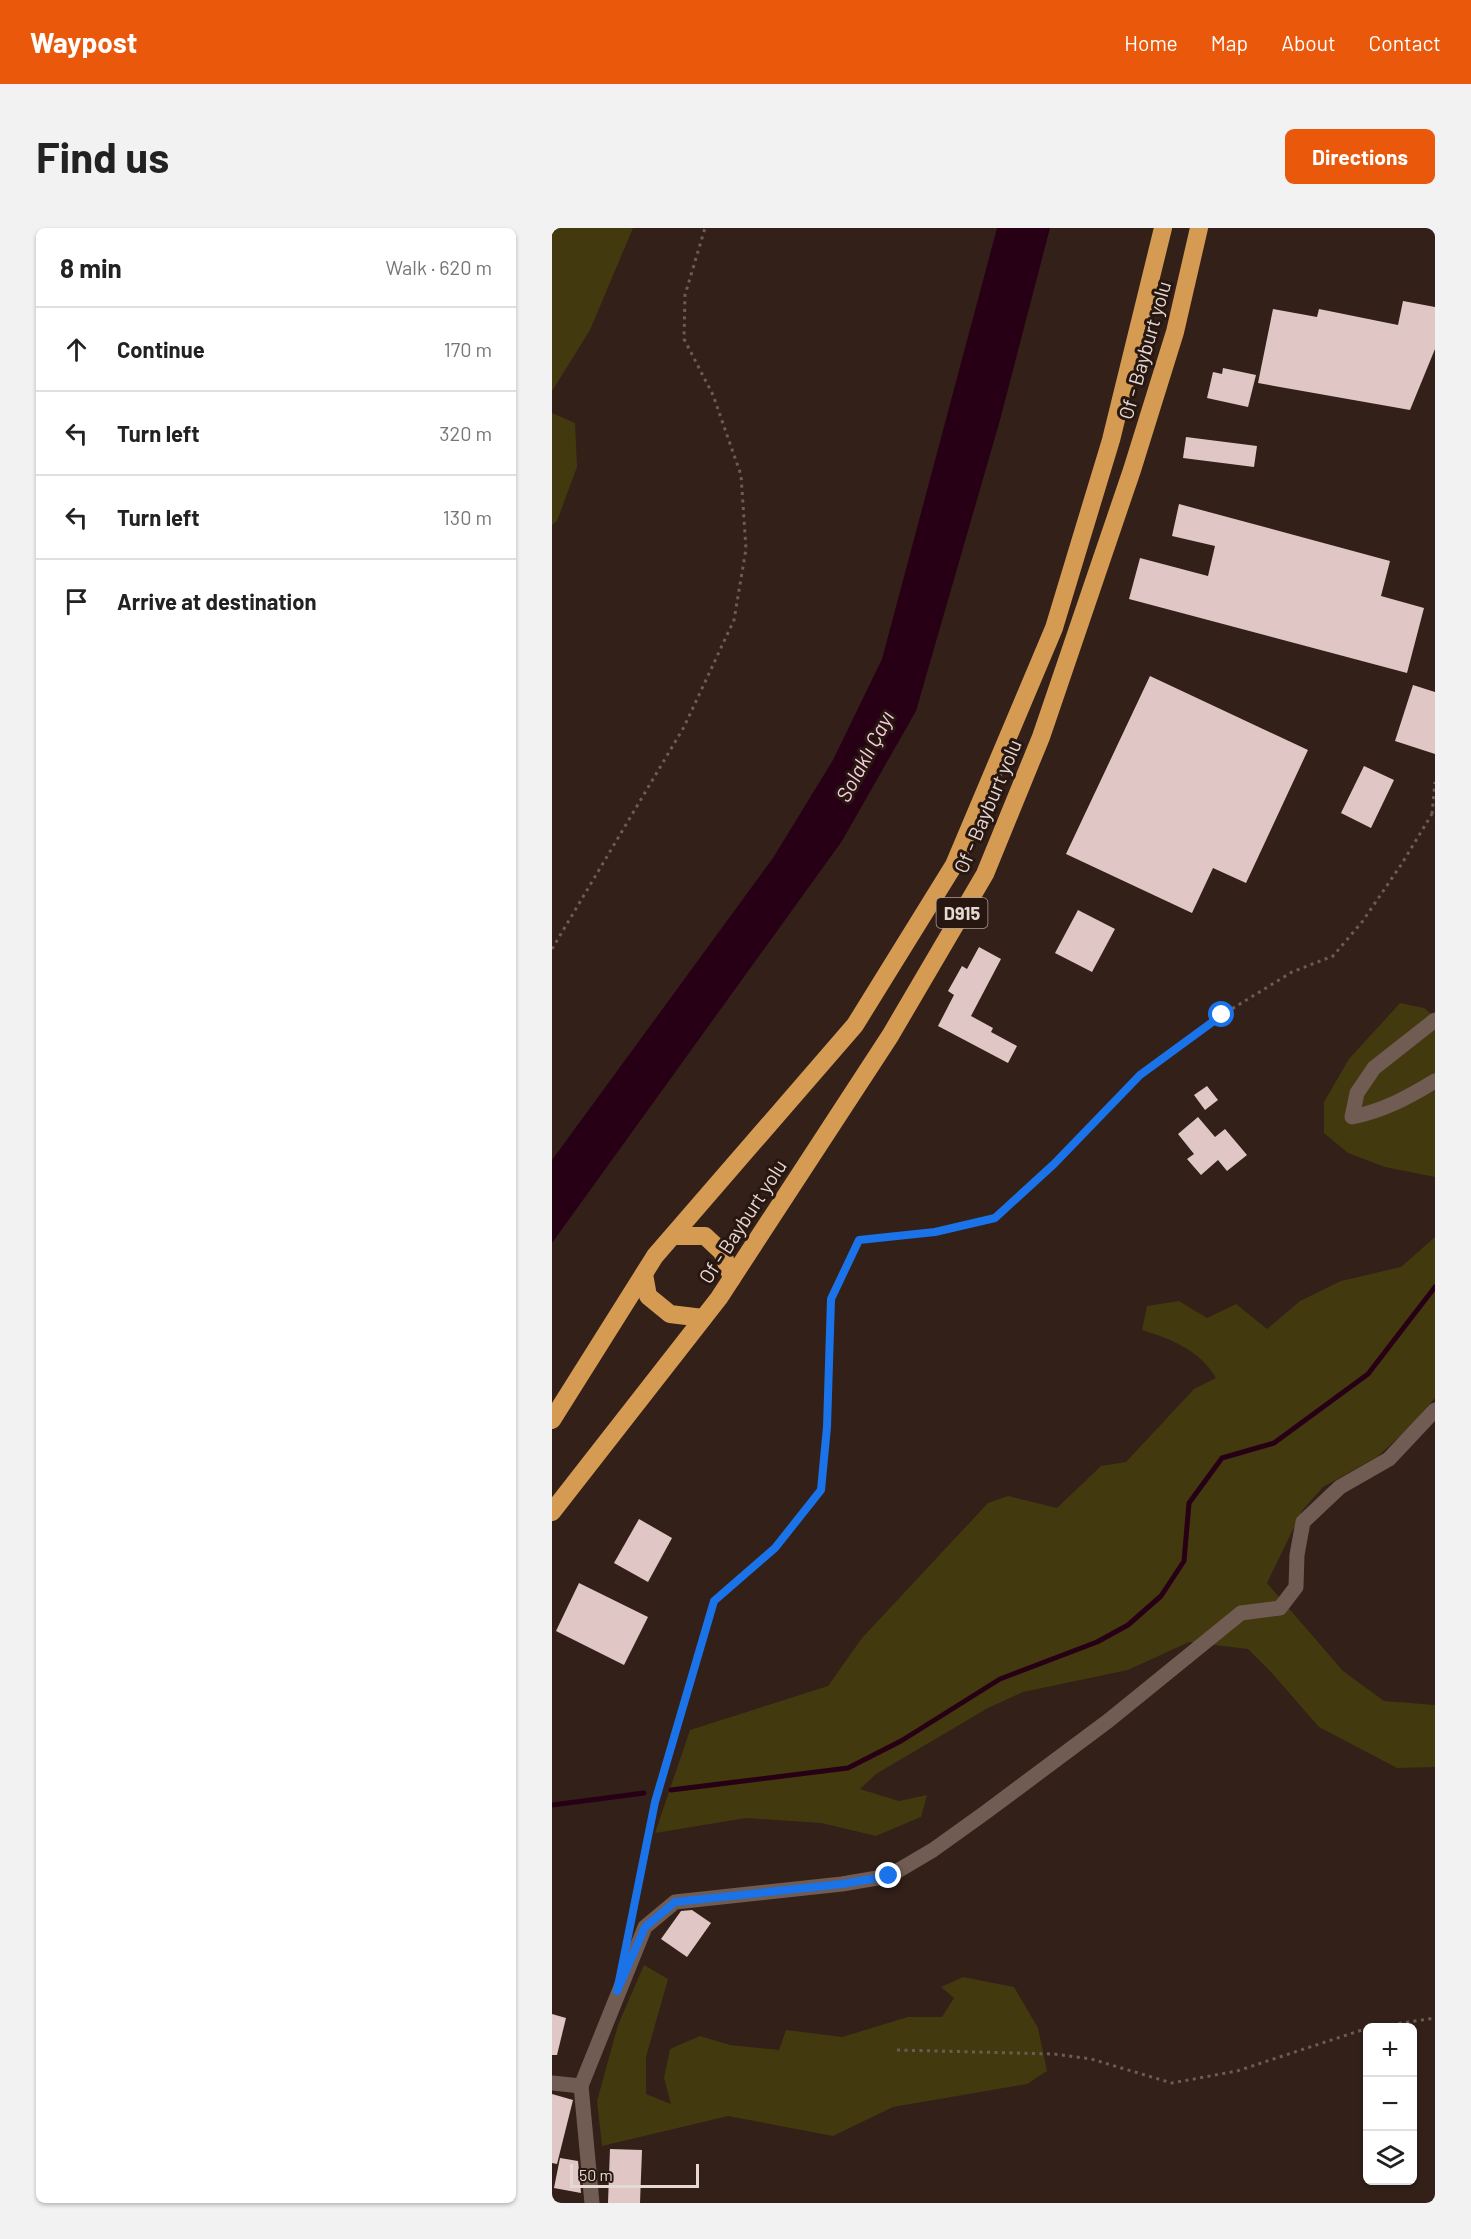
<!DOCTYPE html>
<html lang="en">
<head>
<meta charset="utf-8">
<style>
  :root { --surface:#fff; --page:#f2f2f2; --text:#222; --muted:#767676; --line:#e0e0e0; --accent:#ea580c }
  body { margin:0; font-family:Barlow,sans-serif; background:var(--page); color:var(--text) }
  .controls { position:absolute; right:18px; bottom:18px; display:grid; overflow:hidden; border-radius:9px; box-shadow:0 2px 4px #0004 }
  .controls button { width:54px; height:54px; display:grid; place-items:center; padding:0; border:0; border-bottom:2px solid var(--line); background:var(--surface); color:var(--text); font:30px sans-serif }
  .scale { position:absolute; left:18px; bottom:15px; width:129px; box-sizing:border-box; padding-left:6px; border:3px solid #e5d9d4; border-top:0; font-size:16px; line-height:21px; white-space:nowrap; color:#e5d9d4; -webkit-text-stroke:4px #281710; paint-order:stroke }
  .stop { position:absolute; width:18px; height:18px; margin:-14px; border:4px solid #1a73e8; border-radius:50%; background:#fff }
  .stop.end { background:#1a73e8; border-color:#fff; box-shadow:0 2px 6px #0008 }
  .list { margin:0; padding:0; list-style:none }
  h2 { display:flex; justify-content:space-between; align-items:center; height:78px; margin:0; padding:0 24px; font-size:26px }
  h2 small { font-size:20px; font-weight:400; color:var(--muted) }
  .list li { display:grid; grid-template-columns:39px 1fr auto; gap:18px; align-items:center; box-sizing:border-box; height:84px; padding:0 24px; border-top:2px solid var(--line) }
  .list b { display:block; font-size:22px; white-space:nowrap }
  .list em { font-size:20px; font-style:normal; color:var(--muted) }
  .icon { flex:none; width:33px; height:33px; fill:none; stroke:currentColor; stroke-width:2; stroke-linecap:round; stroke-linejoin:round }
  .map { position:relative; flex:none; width:883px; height:1975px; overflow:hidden; border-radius:9px }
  header { display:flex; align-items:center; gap:36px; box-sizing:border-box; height:84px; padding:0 30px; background:var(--accent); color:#fff }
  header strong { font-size:28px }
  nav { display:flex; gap:33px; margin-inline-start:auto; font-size:21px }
  .intro { display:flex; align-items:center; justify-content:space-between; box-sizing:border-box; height:144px; padding:0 36px }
  h1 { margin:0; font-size:42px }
  .button { padding:15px 27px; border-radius:9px; background:var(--accent); color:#fff; font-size:21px; font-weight:700 }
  main { display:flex; gap:36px; padding:0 36px }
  aside { flex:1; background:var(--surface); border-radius:9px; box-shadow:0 2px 4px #0004 }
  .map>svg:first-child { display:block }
  .green { fill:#43390e }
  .water { fill:#280016 }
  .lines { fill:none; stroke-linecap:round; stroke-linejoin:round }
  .stream { stroke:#280016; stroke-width:5 }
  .building { fill:#e1c6c6 }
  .path { stroke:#6d5c56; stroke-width:3; stroke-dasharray:3 4.5; stroke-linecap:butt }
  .street { stroke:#705c53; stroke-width:15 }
  .secondary { stroke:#705c53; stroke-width:15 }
  .highway { stroke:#d69b52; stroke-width:18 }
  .route { stroke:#1a73e8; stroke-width:8 }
  .labels { text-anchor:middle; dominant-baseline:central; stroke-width:6; stroke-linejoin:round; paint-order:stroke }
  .shield { fill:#281710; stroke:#ac9f99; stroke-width:1.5 }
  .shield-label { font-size:18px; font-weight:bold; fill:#e5d9d4 }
  .street-label { font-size:20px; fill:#e5d9d4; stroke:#281710 }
  .water-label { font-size:21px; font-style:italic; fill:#f8cee0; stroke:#281710 }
</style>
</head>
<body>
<header>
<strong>Waypost</strong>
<nav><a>Home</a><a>Map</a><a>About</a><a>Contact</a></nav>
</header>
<div class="intro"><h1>Find us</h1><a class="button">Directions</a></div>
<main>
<aside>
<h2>8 min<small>Walk · 620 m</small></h2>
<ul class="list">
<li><svg class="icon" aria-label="ahead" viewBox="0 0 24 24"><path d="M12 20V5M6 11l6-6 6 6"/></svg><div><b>Continue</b></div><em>170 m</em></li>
<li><svg class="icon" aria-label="left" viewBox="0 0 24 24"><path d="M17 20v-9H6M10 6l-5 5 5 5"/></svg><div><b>Turn left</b></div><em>320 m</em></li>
<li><svg class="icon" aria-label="left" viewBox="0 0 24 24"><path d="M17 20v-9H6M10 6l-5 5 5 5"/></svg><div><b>Turn left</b></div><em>130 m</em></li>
<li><svg class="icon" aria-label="arrive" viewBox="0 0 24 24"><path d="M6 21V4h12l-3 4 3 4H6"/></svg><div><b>Arrive at destination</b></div></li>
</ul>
</aside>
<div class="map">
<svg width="883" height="1975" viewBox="0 0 883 1975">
  <rect width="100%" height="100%" fill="#322019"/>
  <g class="green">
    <polygon points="2,0 81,0 38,102 0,163 0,2"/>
    <polygon points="0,185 23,195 25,239 5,293 0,297"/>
    <polygon points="848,775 872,780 883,789 883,949 833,939 796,925 772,905 772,874 797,831"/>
    <path d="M883,1009V1170L856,1201L825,1229L771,1259L750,1283L715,1355L791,1443L832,1473L883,1477V1539L845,1540L767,1499L718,1443L696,1421L637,1414L576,1442L471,1464L436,1480L324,1546L308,1561L347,1573L375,1567L369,1589L324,1608L269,1595L194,1590L103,1605L138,1502L276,1458L310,1410L436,1275L456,1268L505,1280L549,1238L574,1234L642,1161L664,1150C648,1122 619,1111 590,1102L595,1078L627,1073L655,1090L684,1076L715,1101L748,1073L789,1053L849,1039Z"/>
    <polygon points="92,1737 116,1751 94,1829 94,1866 119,1876 112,1850 118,1821 148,1808 178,1817 227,1822 234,1802 290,1809 356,1789 390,1789 402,1770 389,1759 411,1749 462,1759 486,1800 495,1843 475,1856 341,1879 281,1908 176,1888 50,1918 45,1873 66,1797"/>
  </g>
  <polygon class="water" points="445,0 498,0 448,192 364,483 290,613 0,1015 0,932 221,630 281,532 330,431"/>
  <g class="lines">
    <g class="stream">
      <polyline points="119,1562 296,1540 349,1513 448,1451 545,1414 576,1397 609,1368 632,1333 637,1275 670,1230 722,1215 816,1146 883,1059"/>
      <polyline points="0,1577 92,1565"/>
    </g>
  </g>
  <g class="building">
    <polygon points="851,73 883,79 883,121 858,182 706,155 721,81 765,89 767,81 846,97"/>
    <polygon points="671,140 704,147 696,179 655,170 661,144 670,146"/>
    <polygon points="634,209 705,218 702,239 631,230"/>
    <polygon points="627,276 838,333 829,368 872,380 855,445 577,371 588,330 656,348 663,318 620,308"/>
    <polygon points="598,448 756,522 694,655 661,640 640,685 514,626"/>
    <polygon points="861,457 883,464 883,526 843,513"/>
    <polygon points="812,538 842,552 819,600 789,585"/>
    <polygon points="526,682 563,701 540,744 503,725"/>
    <polygon points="427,719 449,731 419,788 441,800 439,804 465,818 456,835 386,798 402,767 396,763 410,738 415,741"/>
    <polygon points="655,858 666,872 653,882 642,867"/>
    <polygon points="646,889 663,909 673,901 695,927 675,943 666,932 649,947 635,931 642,926 626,906"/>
    <polygon points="87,1291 120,1310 96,1354 62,1335"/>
    <polygon points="27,1355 96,1389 72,1437 4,1403"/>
    <polygon points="140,1682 159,1695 135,1729 109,1711 129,1683"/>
    <polygon points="0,1786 14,1790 5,1827 0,1827"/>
    <polygon points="0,1866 21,1872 5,1936 0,1935"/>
    <polygon points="58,1921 90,1922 88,1975 56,1975"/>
    <polygon points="8,1930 26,1933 29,1965 2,1960"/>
  </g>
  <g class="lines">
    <g class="path">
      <polyline points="880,586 883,554"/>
      <polyline points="0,721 132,499 182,392 194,321 189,247 161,167 132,111 133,67 153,0"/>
      <polyline points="80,1688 103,1574 162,1373 223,1319 269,1261 275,1199 279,1071 307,1012 383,1004 443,990 502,936 588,847 670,787 740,744 781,728 810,694 849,637 880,586 883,585"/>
      <polyline points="817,1800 883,1790"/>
      <polyline points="345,1822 502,1826 539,1831 620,1855 685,1843 816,1800"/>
    </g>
    <g class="street">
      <path d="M883,792L822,840L805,865L800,889C831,883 857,869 883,853"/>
      <polyline points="0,1855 29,1858 93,1699 123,1674 290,1656 337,1648 381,1622 434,1584 556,1493 689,1385 728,1380 744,1359 745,1327 751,1294 788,1259 837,1231 883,1182"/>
    </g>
    <polyline class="secondary" points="29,1858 40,1975"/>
    <g class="highway">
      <polyline points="121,1008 153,1008 170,1024 180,1050"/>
      <polyline points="92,1046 96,1068 118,1086 151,1090"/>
      <polyline points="0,1192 103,1028 303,797 402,637 502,400 559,212 611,0"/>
      <polyline points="0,1284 167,1070 338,808 433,646 489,509 580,242 623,104 647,0"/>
    </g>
  </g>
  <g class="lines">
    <polyline class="route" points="337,1648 290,1656 123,1674 93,1699 65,1763 103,1574 162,1373 223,1320 269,1262 275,1199 279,1071 307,1012 383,1004 443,990 502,936 588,847 670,787"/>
  </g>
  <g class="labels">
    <rect class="shield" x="384.5" y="670" width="51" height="30" rx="4.5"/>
    <g class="shield-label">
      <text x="410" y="685">D915</text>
    </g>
    <g class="street-label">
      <text transform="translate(592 122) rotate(-74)">Of - Bayburt yolu</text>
      <text transform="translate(435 578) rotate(-67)">Of - Bayburt yolu</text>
      <text transform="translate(190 993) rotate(-57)">Of - Bayburt yolu</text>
    </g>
    <g class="water-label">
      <text transform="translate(312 528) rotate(-62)">Solaklı Çayı</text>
    </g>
  </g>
</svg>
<div class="controls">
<button>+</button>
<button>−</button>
<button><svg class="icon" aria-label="layers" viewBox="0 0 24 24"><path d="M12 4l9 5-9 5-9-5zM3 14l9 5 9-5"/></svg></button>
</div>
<div class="scale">50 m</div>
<div class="stop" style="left:670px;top:787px"></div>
<div class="stop end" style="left:337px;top:1648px"></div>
</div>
</main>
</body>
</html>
